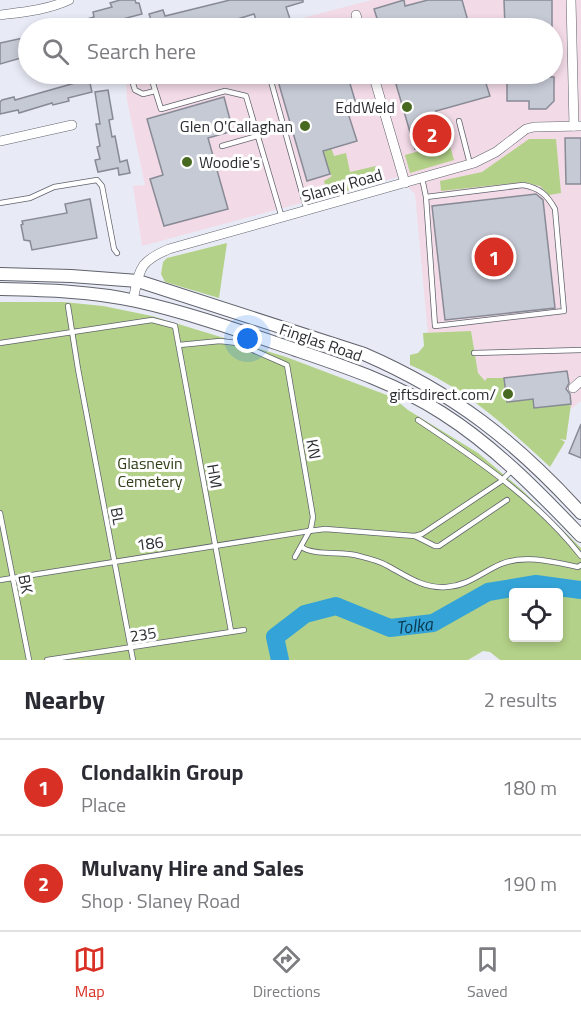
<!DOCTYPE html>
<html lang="en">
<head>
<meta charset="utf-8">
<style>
  :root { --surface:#fff; --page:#f2f2f3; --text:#2b2b33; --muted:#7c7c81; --line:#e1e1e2; --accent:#d93025 }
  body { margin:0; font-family:"Titillium Web",sans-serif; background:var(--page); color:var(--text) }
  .controls { position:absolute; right:18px; bottom:18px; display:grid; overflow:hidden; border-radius:6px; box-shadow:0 3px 9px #0003 }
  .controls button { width:54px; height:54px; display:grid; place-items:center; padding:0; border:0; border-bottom:2px solid var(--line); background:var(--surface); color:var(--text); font:30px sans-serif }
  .you { position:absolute; left:248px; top:339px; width:21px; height:21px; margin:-15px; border:4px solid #fff; border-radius:50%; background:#1a73e8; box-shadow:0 0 0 9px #1a73e833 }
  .badge { display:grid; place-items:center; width:39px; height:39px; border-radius:50%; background:var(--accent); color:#fff; font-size:20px; font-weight:700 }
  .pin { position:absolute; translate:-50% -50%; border:3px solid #fff; box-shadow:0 2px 6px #0006 }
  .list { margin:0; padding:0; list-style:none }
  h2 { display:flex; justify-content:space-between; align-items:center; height:78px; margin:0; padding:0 24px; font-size:26px }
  h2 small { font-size:20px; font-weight:400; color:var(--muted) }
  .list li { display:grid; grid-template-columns:39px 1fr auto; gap:18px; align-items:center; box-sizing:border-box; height:96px; padding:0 24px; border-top:2px solid var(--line) }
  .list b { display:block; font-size:22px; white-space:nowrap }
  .list p { margin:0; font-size:20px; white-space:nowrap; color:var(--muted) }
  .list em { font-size:20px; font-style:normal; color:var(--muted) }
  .icon { flex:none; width:33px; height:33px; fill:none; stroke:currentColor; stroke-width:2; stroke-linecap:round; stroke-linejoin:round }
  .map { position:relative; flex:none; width:581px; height:660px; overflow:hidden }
  .search { position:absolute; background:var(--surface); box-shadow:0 3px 9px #0003; left:18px; right:18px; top:18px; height:66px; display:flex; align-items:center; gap:15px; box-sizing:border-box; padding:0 21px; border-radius:33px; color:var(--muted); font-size:22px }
  .sheet { height:270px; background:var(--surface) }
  nav { display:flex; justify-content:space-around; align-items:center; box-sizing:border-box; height:84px; border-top:2px solid var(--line); background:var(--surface); font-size:16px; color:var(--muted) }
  nav a { display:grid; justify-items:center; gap:3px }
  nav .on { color:var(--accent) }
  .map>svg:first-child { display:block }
  .industrial { fill:#f2dae6 }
  .green { fill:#b3d188; fill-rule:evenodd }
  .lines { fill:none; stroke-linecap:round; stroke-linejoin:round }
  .river { stroke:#34a4d8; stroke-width:18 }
  .building { fill:#c6cad5; stroke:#888b96; stroke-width:1.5 }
  .service-casing { stroke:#60636d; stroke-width:6 }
  .minor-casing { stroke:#60636d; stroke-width:10 }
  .secondary-casing { stroke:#60636d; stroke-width:14 }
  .service { stroke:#fff; stroke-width:4.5 }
  .minor { stroke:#fff; stroke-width:9 }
  .secondary { stroke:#fff; stroke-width:12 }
  .poi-dot { fill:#486920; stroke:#fff; stroke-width:2 }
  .labels { text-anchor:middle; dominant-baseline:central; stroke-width:6; stroke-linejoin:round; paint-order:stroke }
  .poi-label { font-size:16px; fill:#2c2d31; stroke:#fff; text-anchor:end }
  .street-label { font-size:16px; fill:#2c2d31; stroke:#fff }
  .park-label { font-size:16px; fill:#313f19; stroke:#fff }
  .water-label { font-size:18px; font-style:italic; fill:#0a394f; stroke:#fff }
</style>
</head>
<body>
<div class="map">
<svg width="581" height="660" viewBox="0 0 581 660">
  <rect width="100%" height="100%" fill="#e8ebf6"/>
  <polygon class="industrial" points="372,0 581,0 581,401 572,408 528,413 500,404 478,373 471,331 428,335 415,194 398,177 142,246 133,186 145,185 127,100 126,82 121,74 552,74 552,28 264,28"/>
  <g class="green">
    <polygon points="315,122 327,135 334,156 346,153 350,172 376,166 380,182 328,196 324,181 332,176 330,174"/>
    <polygon points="529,139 556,139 561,193 549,195 540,186 523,182 441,191 440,181 482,172"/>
    <polygon points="449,143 454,160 410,173 405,155"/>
    <polygon points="227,243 219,298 165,282 161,274 163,262 167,258"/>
    <path d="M0,302H63L103,306L152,316L286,357L392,397L408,410L478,453L522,490L581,548V660H500L490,652L483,651L468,660H0ZM514,592H558V638H514Z"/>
    <path d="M471,331L478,373L485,381L487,378H504L508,402L533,399L571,404L566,440L560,439L565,442L550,467C509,429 463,386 410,365V355L418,353L424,346L423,333Z"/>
  </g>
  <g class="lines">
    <path class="river" id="s1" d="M280,660L275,637L305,614L336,606L390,628L433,623L488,592L536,584L581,590"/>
  </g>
  <g class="building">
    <polygon points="120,0 135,0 136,3 139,3 142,14 115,21 117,25 105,28 78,28 76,22 94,17 93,12 112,7 110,3"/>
    <polygon points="230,0 303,0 303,2 286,7 293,28 259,28 254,14 208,28 154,28 149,14 163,10 165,16"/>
    <polygon points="404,0 405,6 428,0 462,0 470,28 380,28 374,9"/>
    <polygon points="504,0 552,0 552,28 505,28"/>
    <polygon points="28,37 28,56 0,64 0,43"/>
    <polygon points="276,74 320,74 320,77 331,74 347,74 358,110 348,113 357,141 323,151 330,174 307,181"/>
    <polygon points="393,74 483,74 490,96 436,111 444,141 415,149"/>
    <polygon points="507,74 547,74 547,77 554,77 554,101 546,109 529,109 529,101 507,101"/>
    <polygon points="89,79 92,92 68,98 69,101 53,105 52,103 19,113 18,110 0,114 0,102 2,100 14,97 15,100"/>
    <polygon points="108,90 113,119 109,120 112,137 115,136 120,162 127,160 130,173 119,175 118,168 98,172 95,160 100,159 97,147 100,146 96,124 100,124 95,92"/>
    <polygon points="224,97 233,131 208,138 228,209 164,226 150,179 163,175 147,119"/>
    <polygon points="565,138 581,138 581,184 566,184"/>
    <polygon points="536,194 543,200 555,308 445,320 432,206"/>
    <polygon points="90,199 97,238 32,250 30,241 24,240 21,225 23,224 22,221 67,213 65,204"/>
    <polygon points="567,371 569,383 566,389 570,394 571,404 534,408 533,399 507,402 504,378"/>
    <polygon points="581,424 581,458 569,453"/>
  </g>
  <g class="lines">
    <g class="service-casing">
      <g id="service">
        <polyline points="130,74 135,90 143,94 155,91"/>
        <polyline points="150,74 161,109 225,91 246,96 282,218"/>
        <polyline points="269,74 307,211"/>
        <polyline points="459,121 470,164"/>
        <polyline points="222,146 257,136"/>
        <path d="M422,178L426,197L435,326L564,311L555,209C547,195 540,188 523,185L426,197"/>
        <polyline points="0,203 30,198 54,187 97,180 102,186 114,249 117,253"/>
        <polyline points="68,306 78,369 133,660"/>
        <polyline points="0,343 152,320 175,326 231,631"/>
        <polyline points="179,345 220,341 237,343 287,365 313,517 311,528 295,557"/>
        <polyline points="474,353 581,350"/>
        <path d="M418,420C477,459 537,500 581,556"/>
        <polyline points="0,513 29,660"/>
        <polyline points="415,536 435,546 439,546 507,500"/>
        <path d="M302,547C310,555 341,552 355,555C366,558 377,560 386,565C405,575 423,589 446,587C468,586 482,572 501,564C525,554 554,562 578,567L581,565"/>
        <polyline points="0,580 309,531 325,529 415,536 422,534 500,482 512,470"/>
        <polyline points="47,660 244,630"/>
      </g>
    </g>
    <g class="minor-casing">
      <g id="minor">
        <polyline points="571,0 574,126"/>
        <path d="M0,15C24,12 47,10 69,0"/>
        <polyline points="356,15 360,28"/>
        <polyline points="373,74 405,183"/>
        <polyline points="0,141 72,125"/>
        <path d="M133,300C140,269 138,262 169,249L474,163L496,152L526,129L534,127L581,126"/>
        <polyline points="573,388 581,381"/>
      </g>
    </g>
    <g class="secondary-casing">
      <g id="secondary">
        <path d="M0,274L71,276L138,281L364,354C454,393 515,441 581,513"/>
        <path d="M0,289C45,290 92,291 136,301C190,313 243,332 296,350C346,367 397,384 442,413C494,446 538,491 581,536"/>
      </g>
    </g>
    <use href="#service" class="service"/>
    <use href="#minor" class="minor"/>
    <use href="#secondary" class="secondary"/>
  </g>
  <g class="poi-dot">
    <circle cx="407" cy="107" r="6"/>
    <circle cx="305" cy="126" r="6"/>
    <circle cx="187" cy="162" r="6"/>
    <circle cx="508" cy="394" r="6"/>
  </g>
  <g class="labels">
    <g class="poi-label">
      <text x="395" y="107">EddWeld</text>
      <text x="293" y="126">Glen O'Callaghan</text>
      <text x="199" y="162" text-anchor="start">Woodie's</text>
      <text x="496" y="394">giftsdirect.com/</text>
    </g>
    <g class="street-label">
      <text transform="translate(342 185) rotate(-16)">Slaney Road</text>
      <text transform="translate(321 342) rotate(19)">Finglas Road</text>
      <text transform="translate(314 449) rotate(80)">KN</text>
      <text transform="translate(215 476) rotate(80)">HM</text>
      <text transform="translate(118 516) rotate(79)">BL</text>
      <text transform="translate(150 543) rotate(-7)">186</text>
      <text transform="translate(26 584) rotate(79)">BK</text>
      <text transform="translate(143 634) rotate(-9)">235</text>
    </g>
    <g class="park-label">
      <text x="150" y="463">Glasnevin<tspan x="150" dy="18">Cemetery</tspan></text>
    </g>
    <g class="water-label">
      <text stroke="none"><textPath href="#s1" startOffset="176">Tolka</textPath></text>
    </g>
  </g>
</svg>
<div class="controls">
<button><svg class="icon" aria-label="locate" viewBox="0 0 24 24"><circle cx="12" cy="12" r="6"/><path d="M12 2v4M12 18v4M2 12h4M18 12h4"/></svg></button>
</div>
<div class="you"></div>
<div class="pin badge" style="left:494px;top:257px">1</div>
<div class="pin badge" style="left:432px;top:134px">2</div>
<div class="search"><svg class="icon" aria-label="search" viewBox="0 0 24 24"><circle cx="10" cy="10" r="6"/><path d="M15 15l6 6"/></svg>Search here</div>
</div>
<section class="sheet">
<h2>Nearby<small>2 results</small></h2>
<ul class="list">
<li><span class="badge">1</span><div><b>Clondalkin Group</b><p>Place</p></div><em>180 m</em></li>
<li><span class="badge">2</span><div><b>Mulvany Hire and Sales</b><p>Shop · Slaney Road</p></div><em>190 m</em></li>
</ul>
</section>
<nav>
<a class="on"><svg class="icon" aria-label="map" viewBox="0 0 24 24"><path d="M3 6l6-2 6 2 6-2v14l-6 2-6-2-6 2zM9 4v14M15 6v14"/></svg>Map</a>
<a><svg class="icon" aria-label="directions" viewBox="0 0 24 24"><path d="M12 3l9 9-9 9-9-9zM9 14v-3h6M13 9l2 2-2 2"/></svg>Directions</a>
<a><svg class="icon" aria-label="saved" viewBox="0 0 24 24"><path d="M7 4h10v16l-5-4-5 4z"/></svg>Saved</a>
</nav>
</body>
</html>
